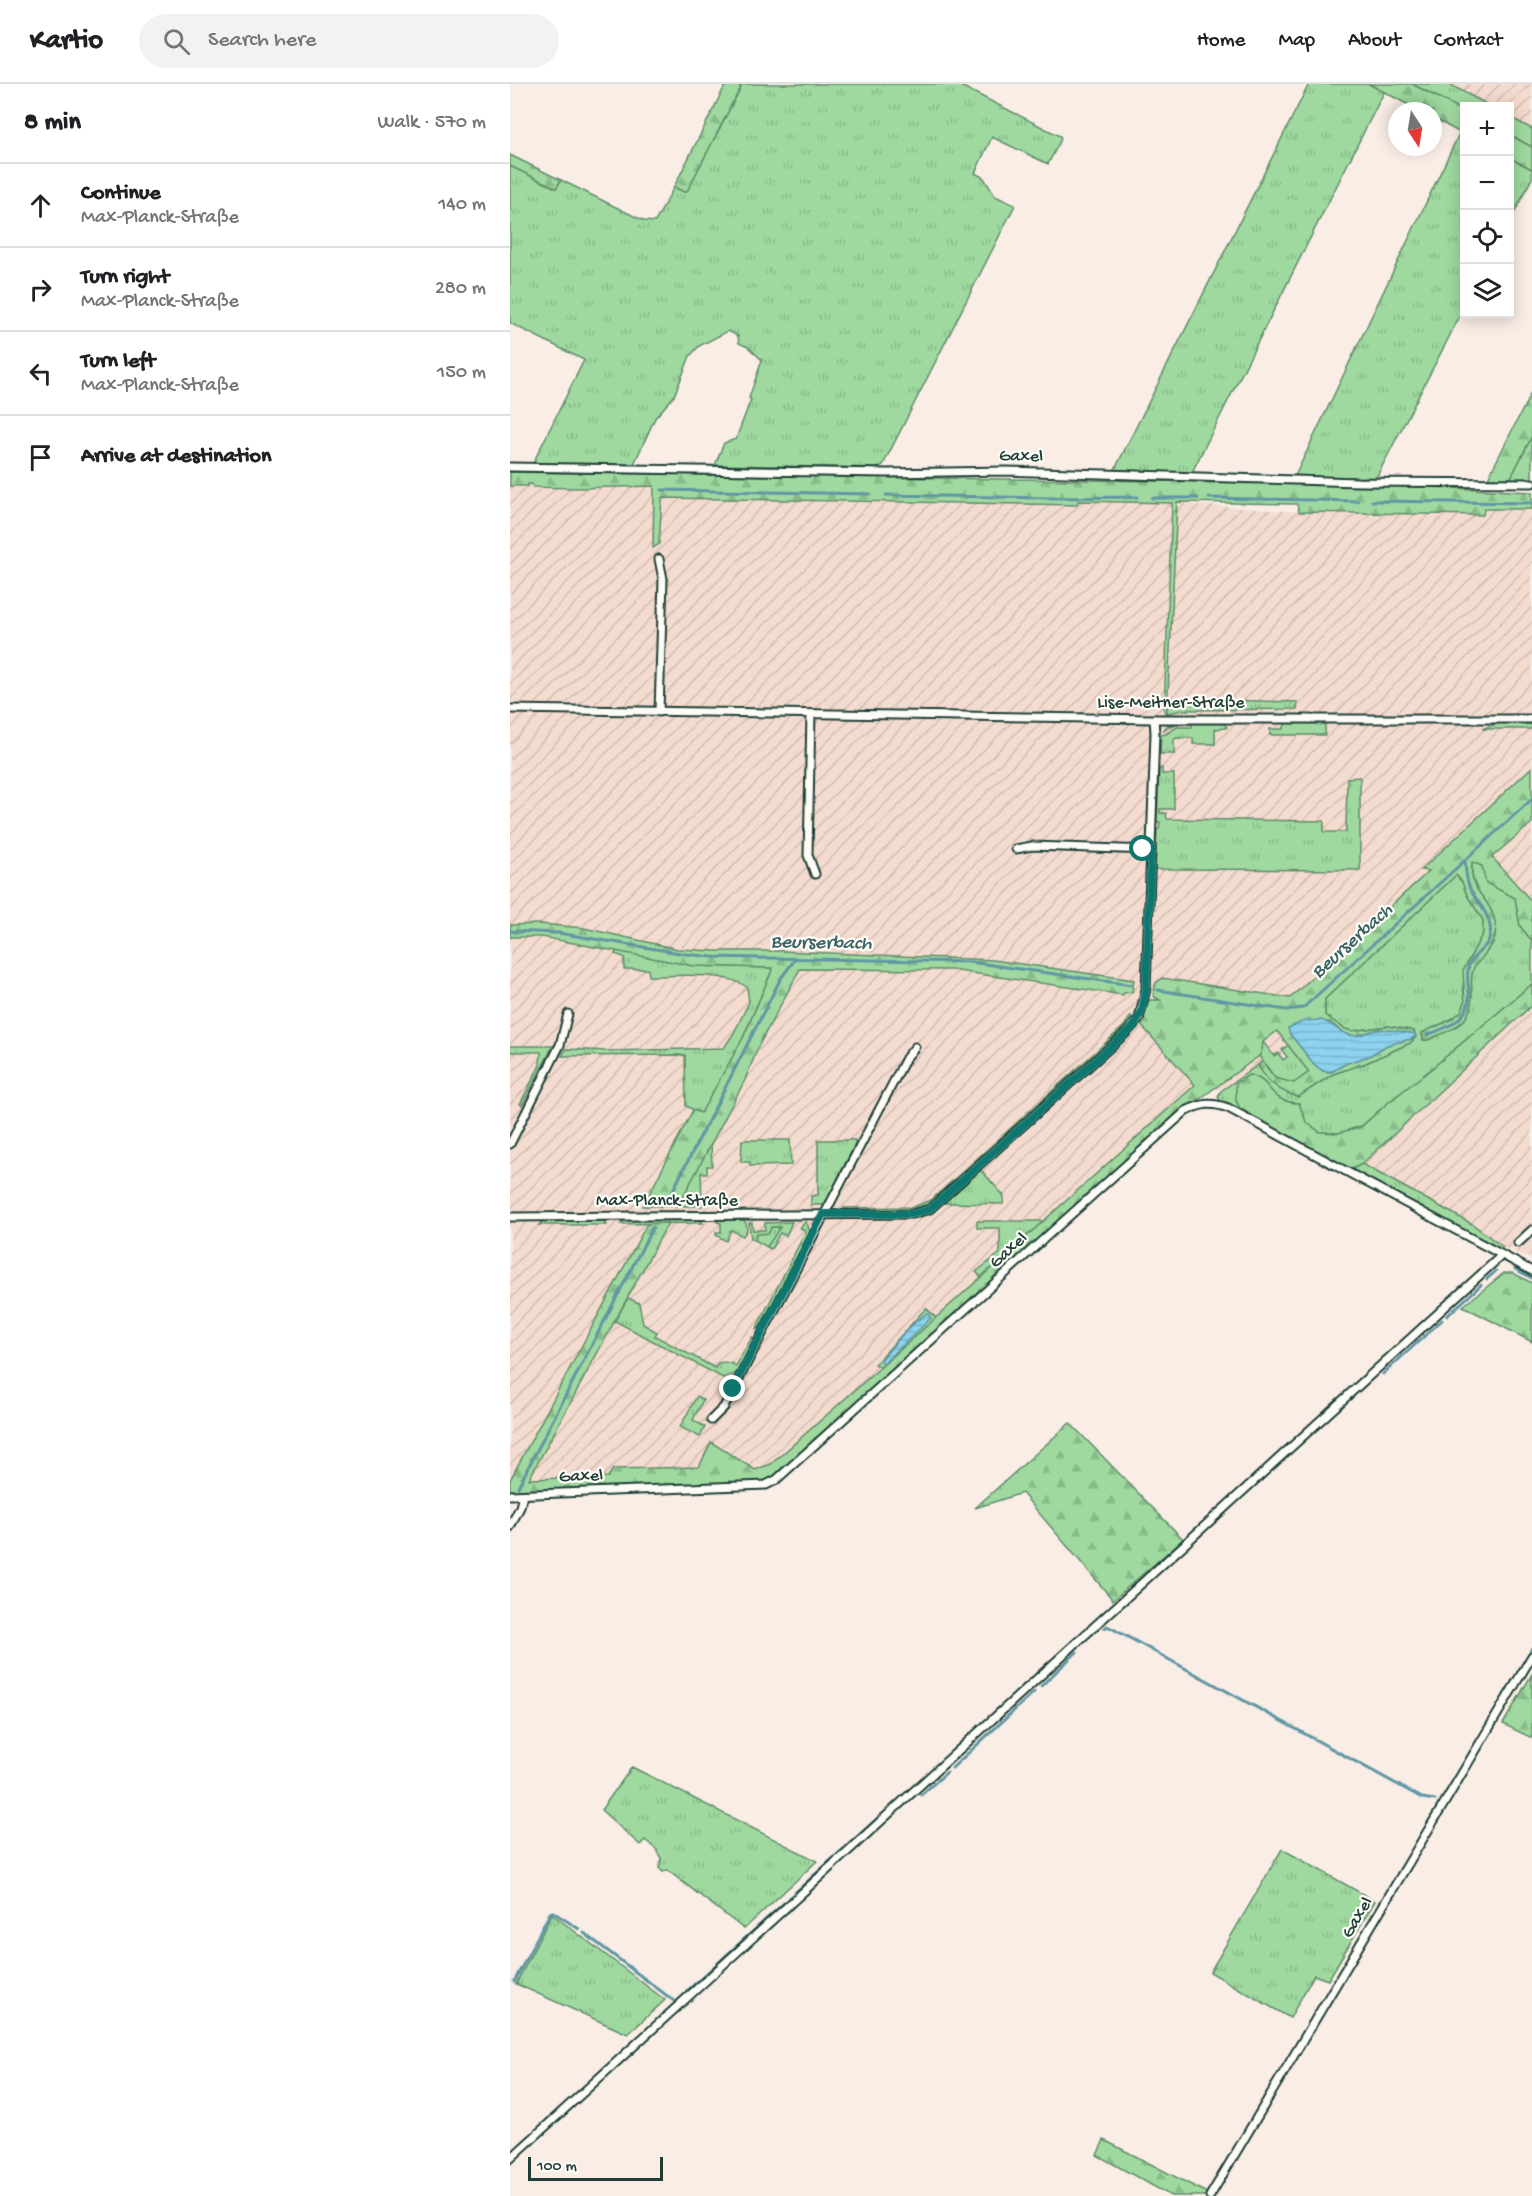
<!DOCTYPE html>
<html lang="en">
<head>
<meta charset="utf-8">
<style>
  :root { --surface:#fff; --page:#f2f2f2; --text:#202124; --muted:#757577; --line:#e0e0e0 }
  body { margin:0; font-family:"Gochi Hand",sans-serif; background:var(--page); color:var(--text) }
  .controls { position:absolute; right:18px; top:18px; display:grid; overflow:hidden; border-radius:0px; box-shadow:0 3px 15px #0003 }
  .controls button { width:54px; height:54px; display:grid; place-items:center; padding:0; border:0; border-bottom:2px solid var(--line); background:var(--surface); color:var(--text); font:30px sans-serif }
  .compass { position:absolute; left:878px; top:18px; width:54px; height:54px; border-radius:50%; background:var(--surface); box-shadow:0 3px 15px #0003; rotate:168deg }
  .scale { position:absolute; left:18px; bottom:15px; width:135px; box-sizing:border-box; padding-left:6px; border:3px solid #1f3d34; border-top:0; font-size:16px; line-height:21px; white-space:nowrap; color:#1f3d34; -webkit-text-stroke:4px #fdfcf7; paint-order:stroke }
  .stop { position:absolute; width:18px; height:18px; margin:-14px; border:4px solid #0f766e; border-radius:50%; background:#fff }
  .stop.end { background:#0f766e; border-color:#fff; box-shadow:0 2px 6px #0008 }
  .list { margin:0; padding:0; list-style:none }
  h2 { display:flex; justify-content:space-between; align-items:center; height:78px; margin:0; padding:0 24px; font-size:26px }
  h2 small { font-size:20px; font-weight:400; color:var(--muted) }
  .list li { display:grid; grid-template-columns:39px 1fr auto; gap:18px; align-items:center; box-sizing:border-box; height:84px; padding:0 24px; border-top:2px solid var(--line) }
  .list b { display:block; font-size:22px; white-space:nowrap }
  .list p { margin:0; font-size:20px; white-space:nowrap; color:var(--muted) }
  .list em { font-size:20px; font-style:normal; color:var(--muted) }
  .icon { flex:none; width:33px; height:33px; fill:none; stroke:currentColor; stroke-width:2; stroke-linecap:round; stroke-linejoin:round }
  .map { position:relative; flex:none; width:1022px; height:2112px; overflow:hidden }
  header { display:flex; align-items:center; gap:36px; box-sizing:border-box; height:84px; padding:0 30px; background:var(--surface); border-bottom:2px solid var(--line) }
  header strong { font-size:28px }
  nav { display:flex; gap:33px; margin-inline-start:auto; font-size:21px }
  .search { width:420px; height:54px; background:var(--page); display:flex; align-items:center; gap:15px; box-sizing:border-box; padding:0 21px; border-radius:33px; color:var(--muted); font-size:22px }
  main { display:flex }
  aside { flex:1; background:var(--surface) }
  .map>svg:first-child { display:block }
  .industrial { fill:url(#industrial-furrows) }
  .grass { fill:url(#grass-tufts); stroke:#5f8b6a; stroke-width:1.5 }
  .forest { fill:url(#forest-firs); stroke:#5f8b6a; stroke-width:1.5 }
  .garden { fill:url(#garden-furrows); stroke:#5f8b6a; stroke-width:1.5 }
  .water { fill:url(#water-rules); stroke:#6196a4; stroke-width:1.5 }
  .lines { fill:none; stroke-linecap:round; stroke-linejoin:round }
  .stream { stroke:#6196a4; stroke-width:3 }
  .street-casing { stroke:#1f3d34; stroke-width:11 }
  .street { stroke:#fdfcf7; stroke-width:7 }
  .route { stroke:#0f766e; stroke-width:8 }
  .labels { text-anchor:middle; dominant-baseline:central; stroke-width:4.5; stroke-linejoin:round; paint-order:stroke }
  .street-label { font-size:18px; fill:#1f3d34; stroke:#fdfcf7 }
  .water-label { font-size:20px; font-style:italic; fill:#3a6263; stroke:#fdfcf7 }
</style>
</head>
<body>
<header>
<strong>Kartio</strong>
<div class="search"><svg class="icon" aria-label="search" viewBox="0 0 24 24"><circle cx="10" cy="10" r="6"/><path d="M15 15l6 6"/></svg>Search here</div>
<nav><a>Home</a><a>Map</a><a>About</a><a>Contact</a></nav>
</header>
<main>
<aside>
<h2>8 min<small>Walk · 570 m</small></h2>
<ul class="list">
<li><svg class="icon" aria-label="ahead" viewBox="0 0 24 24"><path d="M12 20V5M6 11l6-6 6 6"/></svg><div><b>Continue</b><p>Max-Planck-Straße</p></div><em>140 m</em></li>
<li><svg class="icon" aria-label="right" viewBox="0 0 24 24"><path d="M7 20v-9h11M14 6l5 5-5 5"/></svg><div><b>Turn right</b><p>Max-Planck-Straße</p></div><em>280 m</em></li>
<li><svg class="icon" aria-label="left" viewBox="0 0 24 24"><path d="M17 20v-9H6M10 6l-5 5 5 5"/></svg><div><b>Turn left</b><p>Max-Planck-Straße</p></div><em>150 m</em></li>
<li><svg class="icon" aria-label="arrive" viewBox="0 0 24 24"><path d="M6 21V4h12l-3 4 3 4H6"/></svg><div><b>Arrive at destination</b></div></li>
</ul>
</aside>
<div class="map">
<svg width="1022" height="2112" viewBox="0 0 1022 2112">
  <defs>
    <pattern id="industrial-furrows" width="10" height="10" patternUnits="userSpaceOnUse" patternTransform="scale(1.5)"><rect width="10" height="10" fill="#f4dbcf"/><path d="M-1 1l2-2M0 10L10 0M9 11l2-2" fill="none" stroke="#d1bdb2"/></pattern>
    <pattern id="grass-tufts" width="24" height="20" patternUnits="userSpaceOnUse" patternTransform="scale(1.5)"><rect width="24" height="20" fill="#9fd99f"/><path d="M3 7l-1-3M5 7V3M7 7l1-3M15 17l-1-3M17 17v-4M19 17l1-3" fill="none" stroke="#88bb8a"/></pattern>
    <pattern id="forest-firs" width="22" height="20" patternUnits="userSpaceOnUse" patternTransform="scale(1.5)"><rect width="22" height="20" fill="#9fd99f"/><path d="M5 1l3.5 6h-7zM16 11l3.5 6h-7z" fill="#88bb8a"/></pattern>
    <pattern id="garden-furrows" width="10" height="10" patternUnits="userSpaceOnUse" patternTransform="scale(1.5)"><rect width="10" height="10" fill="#9fd99f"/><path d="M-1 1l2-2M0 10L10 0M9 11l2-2" fill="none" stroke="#88bb8a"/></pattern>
    <pattern id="water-rules" width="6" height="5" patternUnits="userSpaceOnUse" patternTransform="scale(1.5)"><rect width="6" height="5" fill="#8dd2ef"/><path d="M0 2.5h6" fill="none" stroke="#79b5ce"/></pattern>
  </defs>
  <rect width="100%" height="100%" fill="#f9ede5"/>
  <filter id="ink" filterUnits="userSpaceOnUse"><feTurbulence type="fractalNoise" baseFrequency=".0167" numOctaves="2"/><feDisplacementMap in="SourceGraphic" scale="12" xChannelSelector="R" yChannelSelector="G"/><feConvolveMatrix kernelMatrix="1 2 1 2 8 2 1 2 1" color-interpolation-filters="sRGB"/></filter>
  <g filter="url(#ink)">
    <g class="industrial">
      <polygon points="939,0 1022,0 1022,45 1000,33 1000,22 980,22"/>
      <polygon points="0,399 145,402 145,414 567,421 567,417 662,419 789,428 973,431 973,425 1022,425 1022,1175 993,1163 962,1140 852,1080 839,1083 720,1008 685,1000 371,1283 261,1380 245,1386 190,1383 103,1385 99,1393 0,1396"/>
    </g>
    <g class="grass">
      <polygon points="226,0 447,0 550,52 551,55 538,80 482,53 465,89 474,94 485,112 505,121 373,381 368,384 205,381 214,359 226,355 241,315 239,314 252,276 238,263 229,259 228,252 218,247 189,262 180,272 164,312 145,334 124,380 23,379 74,276 0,239 0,82 46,104 51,96 134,137 145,138 164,103 174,108 177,107 231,3"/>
      <polygon points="799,0 859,0 874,8 681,390 603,389"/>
      <polygon points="902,0 939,0 980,22 954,22 954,27"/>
      <polygon points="1000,33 1022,45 1022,63 1000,51"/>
      <polygon points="950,48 954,51 954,224 866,394 785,392"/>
      <polygon points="1000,74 1022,85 1022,94 1000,137"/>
      <polygon points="1022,352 1022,396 999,397"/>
      <polygon points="658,615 788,618 787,625 675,626 657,629"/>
      <polygon points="669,638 713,639 717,643 716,644 705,645 705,660 683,660 683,654 666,654 664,656 664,670 650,670 651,651 656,650 667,643 682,643 682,640 662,641 653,647 658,641"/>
      <polygon points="776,639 813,639 815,641 815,651 760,651 760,645 773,645"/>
      <polygon points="989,639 1022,640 1022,645 972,645"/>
      <polygon points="652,684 652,690 664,690 664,725 650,725 650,729 656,729 657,735 814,737 814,748 836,748 837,694 850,693 850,786 645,785 647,746 649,745 650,738 647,738 649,685"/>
      <path d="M962,778L972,782L1005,813L1010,842L1022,857V900L920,986L880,1017L852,1042L829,1049L810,1048L796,1038L789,1019C757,1019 763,995 739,991L726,1016L731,1027L710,1018L708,1012L711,1007L748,981C756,997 771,1008 788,1013L823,990L856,979L900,959L905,954L904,947L878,942L843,947L835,945L815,931V915L946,791L952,798L957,811L973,836V849L957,879L953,901L955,918L951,928L940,936L912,949L913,956H918C939,946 962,935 962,908C962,901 960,893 963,885C969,869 989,865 985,842C980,814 959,809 962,778Z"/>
      <path d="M107,866L184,882L263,884L233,954L191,1030L176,1022L175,971L52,972L56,965L98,967L214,964L224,949L239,918L237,903C213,887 167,892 139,892L138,885H114V873L105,870Z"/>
      <polygon points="621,932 622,935 615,944 419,1120 399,1126 339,1126 333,1124 403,1123 421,1116 614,942"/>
      <polygon points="753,958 764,972 768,969 773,976 777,973 772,966 778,961 799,988 785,1000 765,994 749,972 751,969"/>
      <polygon points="0,962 43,962 12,1021 10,1020 30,981 31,968 0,968"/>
      <polygon points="232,1056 280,1056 281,1081 240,1082 240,1078 231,1078"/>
      <polygon points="308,1056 345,1056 345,1060 317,1116 313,1121 301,1121 301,1112 308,1111"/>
      <polygon points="201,1059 202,1082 197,1082 197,1089 191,1089 192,1122 168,1122"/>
      <polygon points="852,1080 962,1140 993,1163 989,1166 840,1086"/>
      <polygon points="471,1086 494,1112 493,1120 434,1119"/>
      <polygon points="190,1136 193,1139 111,1140 114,1137"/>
      <polygon points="209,1136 233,1136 236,1139 237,1146 233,1152 221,1146 216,1157 206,1151 206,1148 211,1148 211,1139 207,1138"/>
      <polygon points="34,1137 94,1137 97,1141 29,1141"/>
      <polygon points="296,1137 300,1148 251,1244 246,1245 296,1147 290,1144"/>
      <polygon points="467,1137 534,1137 471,1193 466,1188 490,1169 490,1144 467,1144"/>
      <polygon points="261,1143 270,1143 270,1146 257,1163 245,1156 246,1150 259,1149"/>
      <path d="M118,1214L129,1219L133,1240L147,1248L145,1252L205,1284L208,1279C215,1277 220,1278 226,1282L242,1253L244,1257L227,1289L213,1294L105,1237Z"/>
      <polygon points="416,1224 426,1234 371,1283 365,1280"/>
      <polygon points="187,1312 193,1316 183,1336 195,1343 190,1353 170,1343"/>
      <polygon points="122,1683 307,1777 234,1845 157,1786 153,1788 149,1784 151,1774 147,1768 147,1766 135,1756 130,1761 91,1726"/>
      <polygon points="772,1765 865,1817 818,1896 804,1891 780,1934 700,1888"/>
      <polygon points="42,1830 155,1916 118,1950 6,1900"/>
    </g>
    <g class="forest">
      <polygon points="216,0 226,0 231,3 177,107 174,108 164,103"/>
      <polygon points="859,0 902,0 954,27 954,51 923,34 923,27 910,27"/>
      <polygon points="1000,51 1022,63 1022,85 1000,74"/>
      <polygon points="0,71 51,96 46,104 0,82"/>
      <polygon points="1022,307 1022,352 999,397 977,396"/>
      <polygon points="0,388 858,400 1022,408 1022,425 974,425 973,431 789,428 787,420 667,418 657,629 654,627 662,419 568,417 567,421 152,414 149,460 143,464 144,402 67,404 23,403 22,400 18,400 18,402 0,402"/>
      <path d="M1022,683V739L982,773L1022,818V857L1010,842L1005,814L976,799L972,782L962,778C959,809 976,809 984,833C989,850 982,862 971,875C968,879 964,881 963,886C958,901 966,917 957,932C950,944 930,950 918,956H913L912,949L940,936L951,928L955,918L953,887L973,849V836L957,811L952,798L946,791L815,915V931L835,945L843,947L878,942L904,947L905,950L869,945L845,952L833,949L820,938L778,944L780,950L804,980L813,987L821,988L837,979L859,972L877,961L905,954L900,959L856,979L823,990L788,1013C771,1008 756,997 748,981L752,977L765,994L784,999L799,988L767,947L753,958L751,969L749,972L677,1024L263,1395L249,1399L0,1408V1396L137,1140L158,1139L19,1395L98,1393L103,1385L189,1383L201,1358L245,1386L261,1380L371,1283L685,1001L632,942L631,939L639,916H650L643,912L646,899L652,894L780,914L919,787L911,786Z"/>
      <polygon points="30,840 74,844 168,865 206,867 271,867 483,876 624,896 622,908 614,909 613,911 441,886 290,885 249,961 235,996 168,1122 133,1122 183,1026 191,1029 233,954 263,884 184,882 32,853 0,853 0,841"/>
      <path d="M1022,900V921L852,1080L840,1086L731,1027L726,1016V999L739,991C763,995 757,1019 789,1019L796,1038L810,1048L829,1049L852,1042L880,1017L920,986Z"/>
      <polygon points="994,1189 1003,1189 1022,1199 1022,1258 953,1222"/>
      <polygon points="560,1339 673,1455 603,1516 512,1409 465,1424"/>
      <polygon points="1022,1590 1022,1654 993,1640"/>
      <polygon points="594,2056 697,2109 695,2112 661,2112 587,2071"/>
    </g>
    <polygon class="garden" points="282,1138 276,1152 270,1149 261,1165 257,1163 270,1143 261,1143 259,1149 246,1150 245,1156 241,1155 239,1139 242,1139 243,1146 255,1146 255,1139"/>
    <g class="water">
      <path d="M811,936C822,939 829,949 840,951C850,954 857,947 867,946C880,944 892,948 905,950L906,952L901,955L877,961L859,972L837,979L821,988L813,987L804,980L780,950L778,944L794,937Z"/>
      <path d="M417,1229L421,1234L373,1280L371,1276C384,1260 400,1240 417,1229Z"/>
    </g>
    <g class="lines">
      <g class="stream">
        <polyline points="152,406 360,410"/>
        <polyline points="376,411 540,414 627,413"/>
        <polyline points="642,414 688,414"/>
        <polyline points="699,414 848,417"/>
        <polyline points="862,417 1022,419"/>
        <polyline points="0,847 48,849 176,870 202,873 461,878 622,901"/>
        <polyline points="648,906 776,926 793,924 1022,715"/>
        <path d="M917,951C937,944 961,935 959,909C958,899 956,891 959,881C965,866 984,863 980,842C977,826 967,818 960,805C956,796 956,787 955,778"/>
        <polyline points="156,1120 271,894 286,874"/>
        <polyline points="1005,1185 1022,1194"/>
        <polyline points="977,1195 986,1187"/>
        <polyline points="937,1232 971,1201"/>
        <polyline points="873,1290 932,1236"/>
        <polyline points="8,1403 143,1143"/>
        <polyline points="595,1544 597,1542 605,1546 912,1714 925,1716"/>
        <polyline points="531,1602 567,1568"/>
        <polyline points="998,1606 1022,1564"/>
        <polyline points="442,1684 524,1608"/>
        <polyline points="936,1709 986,1626"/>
        <polyline points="411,1711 437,1688"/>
        <polyline points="910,1753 922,1733"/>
        <polyline points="280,1813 371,1731"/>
        <polyline points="74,1849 164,1917"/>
        <polyline points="4,1898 40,1829 43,1828 69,1845"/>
        <polyline points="177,1907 275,1818"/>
      </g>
      <g class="street-casing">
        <g id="street">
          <polyline points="0,383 377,389 495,387 848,398 1022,399"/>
          <polyline points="0,625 644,635 1022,635"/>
          <polyline points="149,628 153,495 149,475"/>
          <polyline points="301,630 298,771 305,790"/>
          <polyline points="506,765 522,762 641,766"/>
          <polyline points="0,1060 50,961 58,930"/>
          <polyline points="0,1133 403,1130 420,1125 616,949 629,935 636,905 645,649 644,635"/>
          <polyline points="1008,1159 1022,1146"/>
          <polyline points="201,1336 214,1323 396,974 405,963"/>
          <path d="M0,1411L256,1401L266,1396L676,1027C692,1019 702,1018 718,1024L1022,1187"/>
          <polyline points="0,1443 10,1423 13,1411"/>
          <polyline points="0,2075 992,1171"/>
          <polyline points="700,2112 1022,1572"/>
        </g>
      </g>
      <use href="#street" class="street"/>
    </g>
  </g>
  <g class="lines" filter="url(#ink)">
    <polyline class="route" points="223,1305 313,1130 403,1130 420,1125 624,942 632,927 636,905 641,765 633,765"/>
  </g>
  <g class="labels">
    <g class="street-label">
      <text transform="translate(511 373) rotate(1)">Gaxel</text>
      <text x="661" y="619">Lise-Meitner-Straße</text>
      <text x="157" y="1117">Max-Planck-Straße</text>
      <text transform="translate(499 1167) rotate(-42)">Gaxel</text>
      <text transform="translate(71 1393) rotate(-2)">Gaxel</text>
      <text transform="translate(848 1834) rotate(-59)">Gaxel</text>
    </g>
    <g class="water-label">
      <text transform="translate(843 858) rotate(-42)">Beurserbach</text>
      <text transform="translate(311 860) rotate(1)">Beurserbach</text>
    </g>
  </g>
</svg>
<div class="controls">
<button>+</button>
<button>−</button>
<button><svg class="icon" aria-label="locate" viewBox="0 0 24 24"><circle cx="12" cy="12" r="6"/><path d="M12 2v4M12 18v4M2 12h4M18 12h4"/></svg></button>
<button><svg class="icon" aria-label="layers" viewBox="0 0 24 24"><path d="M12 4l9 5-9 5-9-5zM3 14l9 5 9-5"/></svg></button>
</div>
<svg class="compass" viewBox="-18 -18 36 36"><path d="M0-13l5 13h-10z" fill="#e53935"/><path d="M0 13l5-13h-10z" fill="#757577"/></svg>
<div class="scale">100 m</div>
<div class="stop" style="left:633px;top:765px"></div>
<div class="stop end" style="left:223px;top:1305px"></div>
</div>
</main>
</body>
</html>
